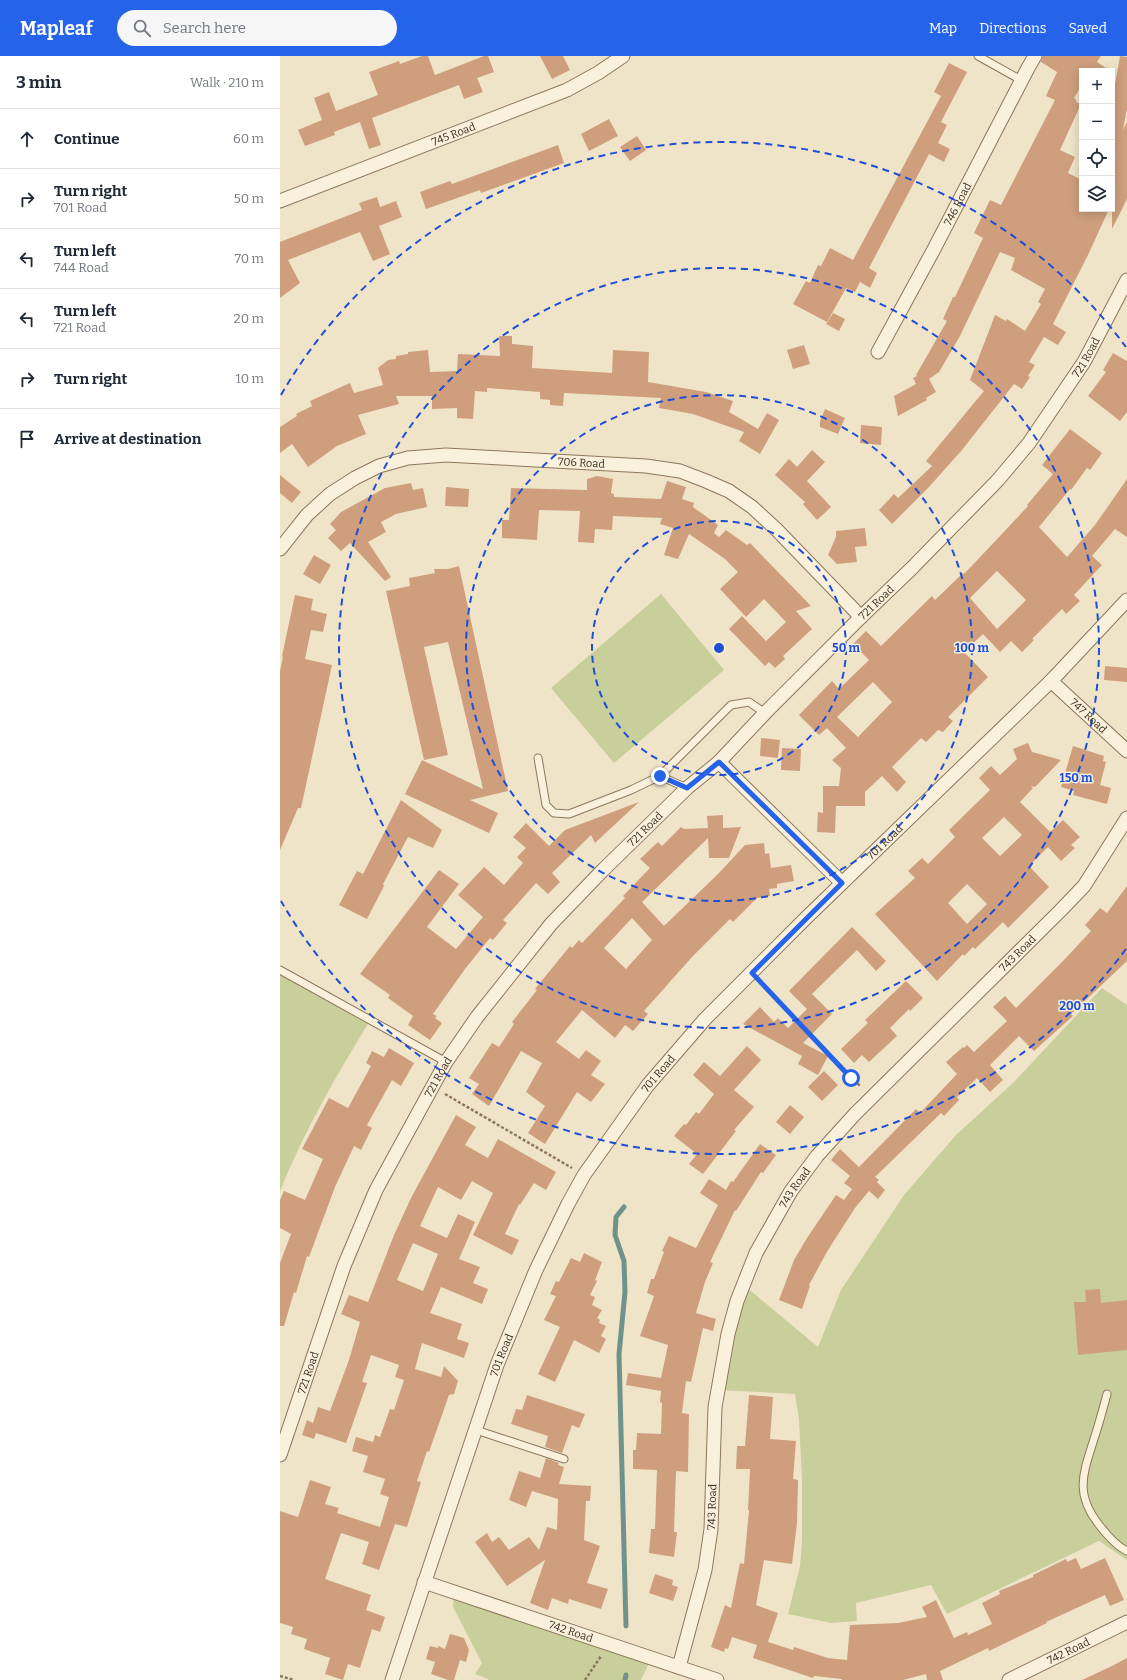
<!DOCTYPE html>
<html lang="en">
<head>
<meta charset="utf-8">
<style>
  :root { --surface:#fff; --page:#f6f6f7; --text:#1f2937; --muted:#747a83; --line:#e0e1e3; --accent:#2563eb }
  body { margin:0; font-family:Bitter,serif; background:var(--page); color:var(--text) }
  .controls { position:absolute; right:12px; top:12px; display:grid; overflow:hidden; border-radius:0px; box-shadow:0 2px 10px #0003 }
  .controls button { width:36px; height:36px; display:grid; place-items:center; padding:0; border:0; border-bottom:1px solid var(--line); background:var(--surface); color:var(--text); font:20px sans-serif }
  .stop { position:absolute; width:12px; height:12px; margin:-9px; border:3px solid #2563eb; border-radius:50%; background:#fff }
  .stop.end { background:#2563eb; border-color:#fff; box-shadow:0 1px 4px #0008 }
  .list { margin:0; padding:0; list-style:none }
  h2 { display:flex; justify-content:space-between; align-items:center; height:52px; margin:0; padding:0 16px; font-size:17px }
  h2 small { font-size:13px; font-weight:400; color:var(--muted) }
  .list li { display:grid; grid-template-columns:26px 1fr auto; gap:12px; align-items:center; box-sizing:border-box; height:60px; padding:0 16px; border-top:1px solid var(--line) }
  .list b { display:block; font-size:15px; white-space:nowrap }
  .list p { margin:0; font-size:13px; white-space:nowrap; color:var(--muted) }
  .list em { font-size:13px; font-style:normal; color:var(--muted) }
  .icon { flex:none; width:22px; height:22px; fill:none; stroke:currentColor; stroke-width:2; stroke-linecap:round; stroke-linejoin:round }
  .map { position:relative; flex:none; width:847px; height:1624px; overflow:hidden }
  header { display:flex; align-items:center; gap:24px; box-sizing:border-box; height:56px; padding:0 20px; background:var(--accent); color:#fff }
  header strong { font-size:19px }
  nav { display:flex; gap:22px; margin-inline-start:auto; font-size:14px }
  .search { width:280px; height:36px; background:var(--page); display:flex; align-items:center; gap:10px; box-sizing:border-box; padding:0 14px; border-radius:22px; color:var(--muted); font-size:15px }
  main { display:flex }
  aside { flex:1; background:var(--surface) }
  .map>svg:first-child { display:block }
  .green { fill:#c9cf9b }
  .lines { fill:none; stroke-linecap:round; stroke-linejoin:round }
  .stream { stroke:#6f938a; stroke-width:5 }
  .building { fill:#cf9f7d; fill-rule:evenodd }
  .lane-casing { stroke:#8d765c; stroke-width:9 }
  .street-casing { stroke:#8d765c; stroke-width:15 }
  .path { stroke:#8d765c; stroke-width:2.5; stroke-dasharray:3 2; stroke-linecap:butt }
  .lane { stroke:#faf1dc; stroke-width:7 }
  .street { stroke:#faf1dc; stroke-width:13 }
  .route { stroke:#2563eb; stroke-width:5 }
  .ring { fill:none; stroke:#1d4ed8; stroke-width:2; stroke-dasharray:7 5 }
  .labels { text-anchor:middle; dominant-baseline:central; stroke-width:3; stroke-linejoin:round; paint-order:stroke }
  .street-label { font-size:11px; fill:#3d2e20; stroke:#f7eed8 }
  .centre { fill:#1d4ed8; stroke:#f7eed8; stroke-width:2 }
  .ring-label { font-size:12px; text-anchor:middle; font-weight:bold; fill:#1d4ed8; stroke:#f7eed8; stroke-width:3; stroke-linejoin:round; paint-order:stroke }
</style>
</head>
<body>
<header>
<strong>Mapleaf</strong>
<div class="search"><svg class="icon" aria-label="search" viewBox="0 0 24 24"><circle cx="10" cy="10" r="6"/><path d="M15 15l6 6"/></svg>Search here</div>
<nav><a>Map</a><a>Directions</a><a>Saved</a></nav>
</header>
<main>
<aside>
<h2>3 min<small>Walk · 210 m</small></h2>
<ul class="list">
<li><svg class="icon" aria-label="ahead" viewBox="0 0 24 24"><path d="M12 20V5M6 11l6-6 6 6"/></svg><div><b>Continue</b></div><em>60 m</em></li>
<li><svg class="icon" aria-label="right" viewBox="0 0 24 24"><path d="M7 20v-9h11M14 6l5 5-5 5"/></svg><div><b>Turn right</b><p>701 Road</p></div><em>50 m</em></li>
<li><svg class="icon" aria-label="left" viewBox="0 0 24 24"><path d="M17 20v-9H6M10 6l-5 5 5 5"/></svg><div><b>Turn left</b><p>744 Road</p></div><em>70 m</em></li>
<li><svg class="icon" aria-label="left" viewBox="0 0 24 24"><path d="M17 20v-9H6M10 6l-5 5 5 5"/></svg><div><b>Turn left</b><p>721 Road</p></div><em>20 m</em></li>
<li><svg class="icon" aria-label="right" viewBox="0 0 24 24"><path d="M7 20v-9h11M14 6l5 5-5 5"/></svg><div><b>Turn right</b></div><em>10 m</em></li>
<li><svg class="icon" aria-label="arrive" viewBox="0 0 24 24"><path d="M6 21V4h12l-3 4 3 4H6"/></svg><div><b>Arrive at destination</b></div></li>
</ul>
</aside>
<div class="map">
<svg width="847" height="1624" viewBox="0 0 847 1624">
  <rect width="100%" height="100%" fill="#f0e4c8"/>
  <g class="green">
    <polygon points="381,538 444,614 334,707 271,632"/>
    <path d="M0,913L91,963C57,1018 24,1075 0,1135Z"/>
    <polygon points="822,932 847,949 847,1504 819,1485 667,1558 651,1529 576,1547 577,1565 551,1567 508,1558 520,1510 522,1485 522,1424 519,1364 515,1338 439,1334 465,1230 538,1291 561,1234 624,1139 676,1079 734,1026"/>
    <polygon points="174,1536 372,1601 361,1624 208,1624 208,1623 195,1618 202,1607 173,1551"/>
  </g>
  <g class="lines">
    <g class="stream">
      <polyline points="344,1151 336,1161 335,1179 344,1205 345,1236 339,1298 346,1570"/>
      <polyline points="345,1624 346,1619"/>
    </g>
  </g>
  <g class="building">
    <polygon points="142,0 148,0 155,19 204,0 208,0 214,16 197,22 203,36 184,43 179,29 92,62 101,89 89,93 80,66 54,76 55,79 25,90 18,74 42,64 34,42 49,36 56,55 98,39 89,16 119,5 120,8"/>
    <polygon points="260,0 283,0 290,14 272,23"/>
    <polygon points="763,0 821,0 817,6 830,15 802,15 802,29 794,42 796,44 796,46 801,48 780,94 795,101 788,117 802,124 802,153 829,153 808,199 773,268 786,276 778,289 764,281 749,306 755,309 748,320 750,321 742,333 734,328 682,394 648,432 612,468 599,454 614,438 618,442 652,410 646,405 704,335 690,324 715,259 726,265 727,263 745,275 761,248 758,246 765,233 731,214 735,202 720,196 680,280 659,316 649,323 656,336 646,342 647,344 618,360 614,340 636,328 633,322 637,320 636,319 667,265 663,263 673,241 675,241 703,182 694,177 710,144 721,149 775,44 766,40 777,16 761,6"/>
    <polygon points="840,0 847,1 847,53 843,74 847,66 847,143 832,173 832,45"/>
    <polygon points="669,7 687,16 661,66 667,69 658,87 670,93 664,106 649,98 589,212 597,217 590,232 580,226 575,236 566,232 547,266 513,248 526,225 530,227 538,209 541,210 550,192 573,204 661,40 654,36"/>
    <polygon points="329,63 338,80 309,95 301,78"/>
    <polygon points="357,80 366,94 350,105 340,91"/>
    <polygon points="278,89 284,107 201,137 200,134 146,153 140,136 170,125 172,128"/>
    <polygon points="97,141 100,151 116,145 122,161 99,170 110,198 93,205 80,176 8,204 20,227 0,242 0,186 82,154 79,147"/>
    <polygon points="553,257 565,263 559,275 546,268"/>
    <polygon points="219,280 232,280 232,288 253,290 252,312 332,317 333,294 369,296 368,326 426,336 453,345 449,356 478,373 487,357 499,364 480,398 459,385 464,376 413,358 379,352 381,342 284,337 283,350 270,349 270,344 260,343 260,336 207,332 207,336 195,335 193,363 177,362 177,352 152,353 152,340 116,340 119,348 78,359 86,378 57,390 28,411 12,388 0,397 0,371 17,360 16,358 32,350 30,345 70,327 74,337 103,329 98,312 108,304 116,303 116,300 128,298 128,296 148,294 150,316 177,315 178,298 220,300"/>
    <polygon points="524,289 530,308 513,313 507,294"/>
    <polygon points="833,297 847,305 847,356 840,365 808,340 826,316 823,314"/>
    <polygon points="545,353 565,362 558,378 540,371 540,365"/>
    <polygon points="581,369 602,371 601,389 580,387"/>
    <path d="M790,373L822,397L810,414L807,412L791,434L790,433L759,471L787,501L815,469L847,423V481L835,473L812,500L822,509L794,539L800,545L786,558L782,553L752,583L754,584L742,596L731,585L720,596L703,578L684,596L708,621L668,661L673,665L663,676L658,674L646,686L641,682L612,711L626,726L617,736L602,720L585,736V750H556L555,777L537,776L538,756L543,757V730H559L561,712L552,704L566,692L547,672L539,679L519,659L552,625L559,633L589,604L573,588L586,575L601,590L652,540L655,544L683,517L684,518L721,479L748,450L747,449L773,418L762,409ZM717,515L746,544L717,573L690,542ZM593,626L612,646L578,681L557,661Z"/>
    <polygon points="532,394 545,406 527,425 551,451 537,464 523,448 525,446 495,419 509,403 517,411"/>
    <polygon points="0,419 21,436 12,447 0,437"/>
    <polygon points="317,420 333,423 331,437 334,438 334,441 381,443 387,425 406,431 402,443 414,447 413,451 438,469 434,477 439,481 446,474 467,489 470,487 531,550 516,555 532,573 503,600 505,603 495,612 489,606 485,610 449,573 462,560 486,585 506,566 484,543 466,561 440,533 458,516 445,503 409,478 398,503 384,499 393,472 380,468 382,462 333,460 332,474 315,473 314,487 298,486 300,455 259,454 257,484 222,482 222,464 229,464 231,432 307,434 307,423"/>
    <polygon points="131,427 133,434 143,432 147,451 116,458 101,466 106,476 88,486 111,521 105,525 70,487 61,495 48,482 56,474 50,468 61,456 105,432"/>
    <polygon points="166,431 189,433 188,451 165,450"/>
    <polygon points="585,472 587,490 575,491 577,506 557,508 548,499 556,481 556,475"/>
    <polygon points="34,499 51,509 40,528 23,518"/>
    <polygon points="179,510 228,735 190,744 218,757 209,777 125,738 142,704 203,733 168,586 144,591 168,699 144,704 106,535 130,530 129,522 155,517 154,513 168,513"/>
    <polygon points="15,539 33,543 31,554 47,558 43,576 31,574 25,603 52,609 21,752 18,752 0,794 0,615 3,601 2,600"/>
    <polygon points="825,610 847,612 847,626 824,624"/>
    <polygon points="481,682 500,684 498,702 480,700"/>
    <path d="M748,687L752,696L781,704L755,731L751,730L753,732L740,746L770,776L783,764L800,781L791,789L795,792L781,805L768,791L749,810L769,831L728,872L723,866L695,893L693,891L684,900L683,898L657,925L595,858L635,822L628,815L642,802L648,808L675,781L669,774L710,734L699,722L711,710L720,719L737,703L733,693ZM724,761L742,779L720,800L702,782ZM687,828L707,848L687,868L668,847Z"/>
    <polygon points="793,690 824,700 823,705 826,706 820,729 831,732 827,748 793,739 794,735 781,731"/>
    <polygon points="502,692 521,693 520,715 501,714"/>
    <polygon points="121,744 162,774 153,792 128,781 103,828 104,830 87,863 59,849 77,815 83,818"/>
    <polygon points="359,746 315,787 311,779 272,817 280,826 268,838 256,827 223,864 227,867 213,884 210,882 185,913 153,958 157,960 155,962 162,967 150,984 128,969 133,960 108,942 110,939 80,918 159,814 179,828 147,871 176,893 203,861 178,839 204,811 224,829 243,807 237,801 246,792 233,781 246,767 269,790 285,774"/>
    <path d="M443,759V772L461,771L449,802H429L428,782L362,846L384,870L439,817L465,789L484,787L485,798L489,797L491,812L511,809L514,825L497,828V832L489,833L490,840L477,842L453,866L450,863L412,901L364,955L368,958L353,975L345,969L335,982L302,954L276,986L299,1003L306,994L321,1005L311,1019L325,1028L311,1046L297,1036L265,1088L248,1077L265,1050L246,1036L262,1007L241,995L209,1050L192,1038L199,1028L189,1022L212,987L219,991L234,968L232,966L257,934L255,933L290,890L292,892L299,884L302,887L345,842L343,840L370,812L360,803L378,786L382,790L401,771L404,773L428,772L427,760ZM352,862L372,884L346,913L324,892Z"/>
    <polygon points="847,830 847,905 791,958 793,960 754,995 739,980 710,1009 723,1024 710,1036 697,1022 677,1041 679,1044 664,1060 661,1057 595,1121 599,1124 597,1126 605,1134 598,1143 589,1135 575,1152 548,1194 529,1229 530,1230 522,1253 499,1244 514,1204 527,1182 556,1139 564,1144 572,1133 564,1127 570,1120 551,1104 560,1093 579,1111 636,1053 640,1057 677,1018 666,1006 683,991 684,992 687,989 694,996 727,965 713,951 725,940 736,952 783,905 811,875 805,869 820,852 827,857"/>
    <polygon points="572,871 606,905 596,915 577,894 532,938 552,958 523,987 548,1000 538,1019 518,1008 522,1000 463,968 480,951 494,966 498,962 508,972 527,953 509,935"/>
    <polygon points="626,925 643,942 630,955 629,953 610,972 617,980 589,1006 582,999 574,1007 561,993 588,967 585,964"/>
    <polygon points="467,990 481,1004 454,1034 474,1051 454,1074 456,1075 423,1118 409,1108 417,1098 394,1080 404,1068 406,1069 416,1056 419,1058 434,1038 413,1019 424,1006 440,1020"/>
    <polygon points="109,992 134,1007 121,1030 112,1024 87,1069 92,1072 81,1094 74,1090 55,1131 29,1201 27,1200 16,1237 14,1236 4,1270 0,1270 0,1207 11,1178 0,1172 0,1144 4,1135 25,1144 43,1103 22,1093 49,1042 68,1052 91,1010 86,1007 92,995 104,1001"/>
    <polygon points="544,1015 558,1029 542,1045 528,1031"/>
    <polygon points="510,1049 524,1061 510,1078 496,1066"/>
    <path d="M176,1059L196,1071L185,1089L208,1102L218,1083L276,1116L266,1134L254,1127L240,1149L239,1148L225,1178L239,1184L232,1199L193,1179L213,1137L192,1125L181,1144L158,1131L140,1170L167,1182L178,1158L195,1166L179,1203L200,1211L193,1227L208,1233L202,1248L161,1231L150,1257L182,1268L177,1283L189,1287L184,1302L142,1287L135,1313L161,1321L164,1310L178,1325L174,1338L169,1339L149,1396L147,1395L137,1425L141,1426L127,1471L115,1468L99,1514L82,1508L89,1486L61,1477L45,1523L91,1539L86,1554L105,1561L100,1576L92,1573L80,1612L68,1608L63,1624L45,1618L50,1602L24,1593L27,1583L11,1578L13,1571L0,1567V1455L18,1461L30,1424L51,1431L45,1448L59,1452L57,1457L100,1471L109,1441L100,1438L105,1423L83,1416L88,1400L72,1395L76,1381L93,1386L95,1379L100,1381L110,1353L114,1354L124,1324L115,1321L119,1309L91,1299L82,1326L87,1327L66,1387L36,1377L34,1383L22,1379L27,1364L33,1367L38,1351L50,1355L69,1304L80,1266L61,1258L69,1239L88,1246L114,1179L131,1142ZM133,1187L158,1198L143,1235L117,1224Z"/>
    <polygon points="480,1088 496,1099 483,1117 481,1116 456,1155 455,1154 430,1206 433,1207 425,1226 416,1257 436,1263 433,1275 423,1272 411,1326 406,1325 402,1357 409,1358 408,1416 396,1415 394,1476 397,1476 394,1501 369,1497 371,1473 375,1473 377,1414 353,1413 353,1394 356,1394 357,1377 381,1378 382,1347 380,1346 381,1335 346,1329 348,1317 381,1322 388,1289 360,1280 374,1240 367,1237 371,1223 374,1223 384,1196 382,1195 389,1180 416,1192 438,1149 420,1137 429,1123 446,1134 451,1125 453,1126"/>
    <polygon points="304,1197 322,1206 315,1224 317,1225 310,1239 315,1241 312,1249 322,1254 317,1262 320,1264 319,1267 326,1270 321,1280 326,1283 319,1297 294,1284 275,1326 258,1318 280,1271 264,1264 276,1240 270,1238 276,1225 279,1226 291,1202 300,1206"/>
    <polygon points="820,1233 821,1247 847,1244 847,1294 798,1299 794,1246 806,1246 805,1234"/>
    <polygon points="247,1339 305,1358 299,1372 292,1369 282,1397 265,1391 268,1380 231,1368 236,1353 242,1354"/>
    <polygon points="469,1339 493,1341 490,1383 516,1385 513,1423 518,1424 517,1467 512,1508 484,1504 476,1549 498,1557 488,1586 513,1594 514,1591 548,1602 567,1604 570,1569 618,1567 647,1561 642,1551 656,1544 674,1582 687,1576 688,1579 712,1568 702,1547 720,1538 719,1535 753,1521 753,1519 786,1503 787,1506 796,1502 801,1513 825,1502 844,1544 830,1550 825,1539 766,1566 767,1567 709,1595 708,1592 660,1615 663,1624 647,1624 646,1618 623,1624 562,1624 562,1623 534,1620 533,1622 473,1602 477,1589 452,1581 448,1593 445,1592 444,1596 431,1591 445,1549 451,1552 460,1507 464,1508 469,1454 468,1454 470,1413 456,1413 457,1390 465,1390"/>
    <polygon points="266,1402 279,1407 278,1409 284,1411 279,1428 311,1430 310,1445 306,1445 304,1484 320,1490 307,1527 328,1533 321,1553 289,1543 288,1548 272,1542 268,1554 250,1547 265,1504 227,1530 195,1486 207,1477 212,1486 219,1481 229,1494 249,1481 259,1494 267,1471 277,1474 278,1443 252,1435 246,1451 229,1444 239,1415 260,1422"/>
    <polygon points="375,1518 393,1524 392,1529 398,1531 393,1545 369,1537"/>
    <polygon points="170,1578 184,1582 189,1594 186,1606 180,1604 174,1624 168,1624 151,1618 155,1606 146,1603 150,1590 158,1592 158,1590 165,1593"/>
    <polygon points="847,1602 847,1624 802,1624 832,1610"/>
  </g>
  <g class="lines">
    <g class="lane-casing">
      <g id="lane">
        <polyline points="698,0 741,24"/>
        <polyline points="258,702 266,749 274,757 289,758 351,734 380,720 407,732"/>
        <polyline points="380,720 451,649 469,646 485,657"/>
        <polyline points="0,914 166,1006"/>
        <path d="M827,1338C823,1353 819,1368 814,1383C803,1418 794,1438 820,1470C827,1479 836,1490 847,1495"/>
        <polyline points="196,1374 284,1403"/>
      </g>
    </g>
    <g class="street-casing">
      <g id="street">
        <path id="s1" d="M0,145L287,34L318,17L343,0"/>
        <path id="s2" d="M598,296L653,195L748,12L755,0"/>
        <path id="s3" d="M0,493L27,459L50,438L75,422L99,410L128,402L166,399L366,410L400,415L426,425L449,435L472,451L496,473L581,561"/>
        <path id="s4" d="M771,625L847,695"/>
        <polyline points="439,706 562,827"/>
        <path id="s5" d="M0,1399L64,1210L96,1134L166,1006L197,961L271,868L322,815L407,732L439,706L485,657L581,561L632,512L718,424L749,387L804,306L847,224"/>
        <path id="s6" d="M144,1526L437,1624"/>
        <path id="s7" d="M399,1611L425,1514L431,1473L435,1351L448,1278L457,1245L476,1197L511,1135L537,1100L575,1058L780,855L804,830L847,762"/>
        <path id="s8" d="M112,1624L217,1309L256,1214L288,1148L304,1119L368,1029L425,963L527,861L771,625L847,544"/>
        <path id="s9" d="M729,1624L847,1566"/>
      </g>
    </g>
    <g class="path">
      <polyline points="481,926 581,1031"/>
      <polyline points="165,1038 292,1112"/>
      <polyline points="0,1620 14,1624"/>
      <polyline points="305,1624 321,1600"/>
    </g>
    <use href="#lane" class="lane"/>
    <use href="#street" class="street"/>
  </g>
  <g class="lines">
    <polyline class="route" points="380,720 407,732 439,706 562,827 472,917 571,1022"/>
  </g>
  <g class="ring">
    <circle cx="439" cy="592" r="127"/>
    <circle cx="439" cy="592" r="253"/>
    <circle cx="439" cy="592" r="380"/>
    <path d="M846 893A506 506 0 0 1 1 845M1 339A506 506 0 0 1 846 291"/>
  </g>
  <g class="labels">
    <g class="street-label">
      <text stroke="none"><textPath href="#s1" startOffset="186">745 Road</textPath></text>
      <text stroke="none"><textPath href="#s2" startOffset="168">746 Road</textPath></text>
      <text stroke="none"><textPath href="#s5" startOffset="1383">721 Road</textPath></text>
      <text stroke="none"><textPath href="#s3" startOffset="335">706 Road</textPath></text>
      <text stroke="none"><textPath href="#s5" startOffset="1059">721 Road</textPath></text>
      <text stroke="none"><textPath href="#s4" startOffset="51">747 Road</textPath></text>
      <text stroke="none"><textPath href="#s5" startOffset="735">721 Road</textPath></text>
      <text stroke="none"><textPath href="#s8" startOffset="991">701 Road</textPath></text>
      <text stroke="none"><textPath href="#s7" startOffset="824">743 Road</textPath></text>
      <text stroke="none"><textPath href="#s8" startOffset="667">701 Road</textPath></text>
      <text stroke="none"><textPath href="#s5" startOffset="411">721 Road</textPath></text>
      <text stroke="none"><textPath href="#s7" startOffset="500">743 Road</textPath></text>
      <text stroke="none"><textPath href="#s8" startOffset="343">701 Road</textPath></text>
      <text stroke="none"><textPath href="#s5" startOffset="87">721 Road</textPath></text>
      <text stroke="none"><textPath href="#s7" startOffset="164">743 Road</textPath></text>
      <text stroke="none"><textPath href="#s6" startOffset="155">742 Road</textPath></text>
      <text stroke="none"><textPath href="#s9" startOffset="66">742 Road</textPath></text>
    </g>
  </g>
  <circle cx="439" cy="592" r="6" class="centre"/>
  <g class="ring-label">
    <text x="566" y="596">50 m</text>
    <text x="692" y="596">100 m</text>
    <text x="796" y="726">150 m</text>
    <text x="797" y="954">200 m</text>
  </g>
</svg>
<div class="controls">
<button>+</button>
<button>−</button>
<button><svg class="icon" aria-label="locate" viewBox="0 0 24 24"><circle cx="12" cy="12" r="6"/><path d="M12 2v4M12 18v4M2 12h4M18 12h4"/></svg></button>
<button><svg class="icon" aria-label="layers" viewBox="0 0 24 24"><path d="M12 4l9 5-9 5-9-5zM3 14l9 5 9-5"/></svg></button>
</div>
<div class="stop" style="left:571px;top:1022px"></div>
<div class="stop end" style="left:380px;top:720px"></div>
</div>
</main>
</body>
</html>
